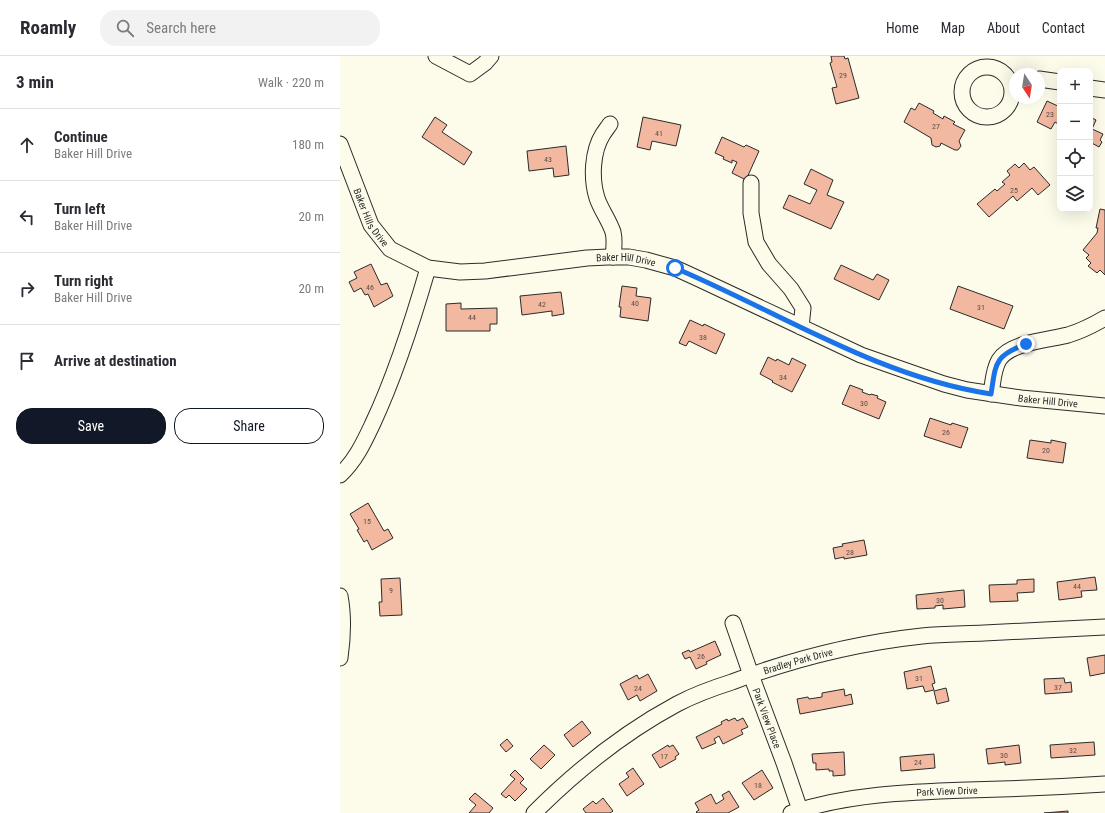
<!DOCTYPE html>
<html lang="en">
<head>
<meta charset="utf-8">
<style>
  :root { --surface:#fff; --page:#f2f2f3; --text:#2b2b33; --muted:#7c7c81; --line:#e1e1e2; --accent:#111827 }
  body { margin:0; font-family:"Roboto Condensed",sans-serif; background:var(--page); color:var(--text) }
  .controls { position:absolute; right:12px; top:12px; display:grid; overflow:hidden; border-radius:8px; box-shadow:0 4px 16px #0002 }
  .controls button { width:36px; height:36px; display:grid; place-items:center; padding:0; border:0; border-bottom:1px solid var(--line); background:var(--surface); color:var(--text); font:20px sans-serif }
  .compass { position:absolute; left:669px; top:12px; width:36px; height:36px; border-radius:50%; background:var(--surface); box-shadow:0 4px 16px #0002; rotate:168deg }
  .stop { position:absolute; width:12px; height:12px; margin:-9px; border:3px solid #1a73e8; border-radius:50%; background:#fff }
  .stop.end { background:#1a73e8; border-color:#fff; box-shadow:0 1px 4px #0008 }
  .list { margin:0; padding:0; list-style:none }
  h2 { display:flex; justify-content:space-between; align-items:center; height:52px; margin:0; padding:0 16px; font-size:17px }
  h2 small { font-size:13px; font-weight:400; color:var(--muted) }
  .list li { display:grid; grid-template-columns:26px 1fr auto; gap:12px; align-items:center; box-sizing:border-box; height:72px; padding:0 16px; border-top:1px solid var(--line) }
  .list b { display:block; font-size:15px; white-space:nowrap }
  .list p { margin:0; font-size:13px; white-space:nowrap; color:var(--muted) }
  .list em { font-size:13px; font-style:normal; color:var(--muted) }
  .actions { display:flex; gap:8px; padding:12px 16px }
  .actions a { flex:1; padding:9px 0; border:1px solid var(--accent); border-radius:16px; text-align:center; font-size:14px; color:var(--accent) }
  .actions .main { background:var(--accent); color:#fff }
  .icon { flex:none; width:22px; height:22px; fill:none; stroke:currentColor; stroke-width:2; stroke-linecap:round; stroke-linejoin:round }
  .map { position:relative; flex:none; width:765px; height:757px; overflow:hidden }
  header { display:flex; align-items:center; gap:24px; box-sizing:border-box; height:56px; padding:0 20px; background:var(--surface); border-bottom:1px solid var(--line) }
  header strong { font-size:19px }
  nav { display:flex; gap:22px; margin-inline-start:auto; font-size:14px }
  .search { width:280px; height:36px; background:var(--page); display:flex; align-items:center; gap:10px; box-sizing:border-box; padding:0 14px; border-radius:16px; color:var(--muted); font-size:15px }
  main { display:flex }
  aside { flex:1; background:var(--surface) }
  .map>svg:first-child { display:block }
  .building { fill:#f2b8a0; stroke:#2b2b2b }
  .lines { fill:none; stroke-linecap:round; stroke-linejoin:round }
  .minor-casing { stroke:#2b2b2b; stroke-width:17 }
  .minor { stroke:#fdfbea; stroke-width:15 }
  .route { stroke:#1a73e8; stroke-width:5 }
  .labels { text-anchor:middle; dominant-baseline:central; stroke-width:3; stroke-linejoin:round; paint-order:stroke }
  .number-label { font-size:8px; fill:#5d4e48 }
  .street-label { font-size:10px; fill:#2b2b2b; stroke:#fdfbea }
</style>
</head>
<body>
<header>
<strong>Roamly</strong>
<div class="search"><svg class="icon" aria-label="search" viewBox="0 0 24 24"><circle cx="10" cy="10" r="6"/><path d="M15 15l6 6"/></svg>Search here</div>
<nav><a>Home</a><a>Map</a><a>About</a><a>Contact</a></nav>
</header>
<main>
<aside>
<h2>3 min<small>Walk · 220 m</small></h2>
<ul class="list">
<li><svg class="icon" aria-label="ahead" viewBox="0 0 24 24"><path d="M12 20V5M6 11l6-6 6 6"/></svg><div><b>Continue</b><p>Baker Hill Drive</p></div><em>180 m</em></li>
<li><svg class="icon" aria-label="left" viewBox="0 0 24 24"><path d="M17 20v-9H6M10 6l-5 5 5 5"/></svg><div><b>Turn left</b><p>Baker Hill Drive</p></div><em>20 m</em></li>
<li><svg class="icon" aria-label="right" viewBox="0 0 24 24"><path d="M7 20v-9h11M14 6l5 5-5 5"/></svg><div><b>Turn right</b><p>Baker Hill Drive</p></div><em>20 m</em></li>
<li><svg class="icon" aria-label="arrive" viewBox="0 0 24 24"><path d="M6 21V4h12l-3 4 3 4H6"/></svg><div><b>Arrive at destination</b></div></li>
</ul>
<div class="actions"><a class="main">Save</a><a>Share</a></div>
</aside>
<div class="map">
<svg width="765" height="757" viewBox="0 0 765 757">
  <rect width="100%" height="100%" fill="#fdfbea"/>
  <g class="building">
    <polygon points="491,0 504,0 505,3 508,2 519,42 496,48 492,32 497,31 490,7 492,6"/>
    <polygon points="707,45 720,51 720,69 715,66 711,73 697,66"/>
    <polygon points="579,47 594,55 593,57 603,63 604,60 615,66 613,68 625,74 619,85 621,90 618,94 615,94 601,87 600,90 596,91 592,89 591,82 564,66 571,52 575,54"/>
    <polygon points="95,61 107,69 102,76 132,96 124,109 82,81"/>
    <polygon points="303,61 341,69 336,90 312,85 310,94 297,91"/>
    <polygon points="750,61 756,64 752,73 763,78 760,84 762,86 759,91 750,86"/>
    <polygon points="382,81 404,91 406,89 419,95 406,124 392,117 397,106 392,104 392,107 383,103 384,101 375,97"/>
    <polygon points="226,90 229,119 214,121 213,112 189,115 187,95"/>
    <polygon points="684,107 690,114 694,111 710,129 698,139 692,132 677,145 673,140 649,161 637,148 655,133 657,135 665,128 662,126 670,119 667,115 675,108 679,112"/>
    <polygon points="471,113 493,124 487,139 504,146 491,173 443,152 449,139 470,148 477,134 464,128"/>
    <polygon points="760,153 765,154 765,219 760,214 757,217 748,210 751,207 746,202 749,199 743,194 757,177 758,172 756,172"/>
    <polygon points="31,208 41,229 47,227 53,240 34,251 28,238 25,239 21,232 14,236 9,226 17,222 14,216"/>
    <polygon points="501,209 533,224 537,218 549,224 539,244 494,223"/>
    <polygon points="282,230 297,232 296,240 311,242 308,265 280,261 281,251 279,251"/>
    <polygon points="618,230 673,250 664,273 610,253"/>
    <polygon points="221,236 224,258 212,260 212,255 182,259 180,240"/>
    <polygon points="121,247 121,253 157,252 157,268 150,268 150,275 106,275 106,248"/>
    <polygon points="350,264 363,270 364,268 385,278 376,298 349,285 346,290 339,287"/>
    <polygon points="428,301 436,305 437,303 449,309 452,302 466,309 452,336 432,326 433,325 420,318"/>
    <polygon points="510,329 523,334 522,336 530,339 531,338 538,340 537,342 546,346 539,363 502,348"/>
    <polygon points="590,362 611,369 612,367 628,372 621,392 584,380"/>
    <polygon points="690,384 711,387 711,384 726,387 723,407 687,402"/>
    <polygon points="28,447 44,475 48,473 53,482 32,494 27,484 24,486 17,474 19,473 10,458"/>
    <polygon points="524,484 527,499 504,503 504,501 495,503 493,492 503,490 502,488"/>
    <polygon points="755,521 757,534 741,535 742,541 719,544 717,526"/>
    <polygon points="60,522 62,559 40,560 39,546 42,546 41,523"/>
    <polygon points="694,523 694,536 677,537 678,545 650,546 649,529 677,528 677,524"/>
    <polygon points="624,534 625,551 603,553 603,549 595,550 595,552 577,553 576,539"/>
    <polygon points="375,585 381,599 366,606 367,608 356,613 350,601 345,603 342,597 349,594 350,596"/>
    <polygon points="765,599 765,617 750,620 747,602"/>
    <polygon points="591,610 595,627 592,628 594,634 585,636 583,630 567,633 564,616"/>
    <polygon points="308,618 317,635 300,645 297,639 288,644 280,628 297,619 299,623"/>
    <polygon points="724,622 725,627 731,626 732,636 705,638 704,623"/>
    <polygon points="606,632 609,645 597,648 594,635"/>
    <polygon points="504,633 505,640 511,638 513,648 460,658 457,643 468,641 469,643 482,641 482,637"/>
    <polygon points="395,662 397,665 403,662 408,671 401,674 403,678 383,688 379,680 374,683 376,687 362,693 356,681 382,668 381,666 387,663 388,665"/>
    <polygon points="242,665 251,677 233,691 224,679"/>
    <polygon points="167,683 173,690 166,696 160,689"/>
    <polygon points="754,686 755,699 711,702 710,689"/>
    <polygon points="204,689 215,699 201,713 190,703"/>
    <polygon points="328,689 329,691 333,689 339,698 335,701 336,703 320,712 312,699"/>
    <polygon points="679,689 681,707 665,709 665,706 648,708 646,693"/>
    <polygon points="504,696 505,719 493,720 493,715 489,715 489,713 476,714 476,707 473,707 472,698"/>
    <polygon points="594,698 595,712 561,715 560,701"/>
    <polygon points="293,712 304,728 287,740 279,728 289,721 286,717"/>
    <polygon points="175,714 184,723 180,727 187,733 175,745 169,739 166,742 161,738 175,723 170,719"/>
    <polygon points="422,714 433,732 414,744 402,727"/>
    <polygon points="389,735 399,751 388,757 357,757 356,756 359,754 355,747 371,738 376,748 384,743 382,739"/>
    <polygon points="135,737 153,752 149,757 129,757 136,749 129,743"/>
    <polygon points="263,742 273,755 270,757 246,757 243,753 253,745 256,748"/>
    <polygon points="728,755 728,757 704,757"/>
  </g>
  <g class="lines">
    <g class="minor-casing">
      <g id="minor">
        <polyline points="96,0 130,18 145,7 151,0"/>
        <circle cx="647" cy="36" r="25"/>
        <polyline points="699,23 720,26"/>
        <polyline points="750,32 765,34"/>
        <path d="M270,68C268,71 265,75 263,78C252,95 251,123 257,142C261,154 269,164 273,176C275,184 274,193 273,201"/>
        <path id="s1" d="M0,88L31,169L50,193L88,212L120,216L145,215L247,202L268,201H289L306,204L335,212L359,223L521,299L604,328L627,334L681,342L765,350"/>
        <polyline points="411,127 411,157 416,186 429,208 451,233 463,252 461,271"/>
        <path d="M651,338C653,327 653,314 659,304C670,286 709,284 728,279C741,275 753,269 765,262"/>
        <path d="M0,419C16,404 24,386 33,367C56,318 73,264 88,212"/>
        <path d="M0,540C4,561 3,581 0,602"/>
        <path id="s2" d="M393,567L411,619L444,707L461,757"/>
        <path id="s3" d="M194,757C237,714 283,677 337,648C354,639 373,632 392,626C453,603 517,587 582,580C602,578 623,578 644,577C684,575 725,573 765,571"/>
        <path id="s4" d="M451,757C508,738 569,736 628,734C674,733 719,731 765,728"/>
      </g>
    </g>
    <use href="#minor" class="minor"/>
  </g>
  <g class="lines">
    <path class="route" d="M335,212C439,256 538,321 651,338C656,307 654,300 686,288"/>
  </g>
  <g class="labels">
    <g class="number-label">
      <text x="503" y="19">29</text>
      <text x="710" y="58">23</text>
      <text x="596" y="70">27</text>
      <text x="319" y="77">41</text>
      <text x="208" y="103">43</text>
      <text x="674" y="134">25</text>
      <text x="30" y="231">46</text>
      <text x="295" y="247">40</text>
      <text x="202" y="248">42</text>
      <text x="641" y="251">31</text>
      <text x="132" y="261">44</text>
      <text x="363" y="281">38</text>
      <text x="443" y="321">34</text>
      <text x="524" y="347">30</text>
      <text x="606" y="376">26</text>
      <text x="706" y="394">20</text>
      <text x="27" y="465">15</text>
      <text x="510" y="496">28</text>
      <text x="737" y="530">44</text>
      <text x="51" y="534">9</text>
      <text x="600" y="544">30</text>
      <text x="361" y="600">26</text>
      <text x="579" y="622">31</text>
      <text x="718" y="631">37</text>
      <text x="298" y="632">24</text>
      <text x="733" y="694">32</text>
      <text x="664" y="699">30</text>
      <text x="324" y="700">17</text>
      <text x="578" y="706">24</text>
      <text x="418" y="729">18</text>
    </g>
    <g class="street-label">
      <text stroke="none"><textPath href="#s1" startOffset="80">Baker Hills Drive</textPath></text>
      <text stroke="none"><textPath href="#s1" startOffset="359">Baker Hill Drive</textPath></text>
      <text stroke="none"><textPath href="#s1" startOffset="808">Baker Hill Drive</textPath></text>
      <text stroke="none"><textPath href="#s3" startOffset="309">Bradley Park Drive</textPath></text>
      <text stroke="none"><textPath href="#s2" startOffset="101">Park View Place</textPath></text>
      <text stroke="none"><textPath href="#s4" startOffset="158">Park View Drive</textPath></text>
    </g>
  </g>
</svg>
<div class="controls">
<button>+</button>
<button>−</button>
<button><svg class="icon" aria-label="locate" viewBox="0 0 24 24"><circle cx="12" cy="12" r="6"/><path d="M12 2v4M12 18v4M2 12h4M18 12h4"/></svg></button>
<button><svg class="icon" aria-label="layers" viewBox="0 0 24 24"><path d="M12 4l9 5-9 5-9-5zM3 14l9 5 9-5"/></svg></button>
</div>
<svg class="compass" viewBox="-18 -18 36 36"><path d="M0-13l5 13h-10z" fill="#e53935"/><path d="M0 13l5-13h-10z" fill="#7c7c81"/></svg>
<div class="stop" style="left:335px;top:212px"></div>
<div class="stop end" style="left:686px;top:288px"></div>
</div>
</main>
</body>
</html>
